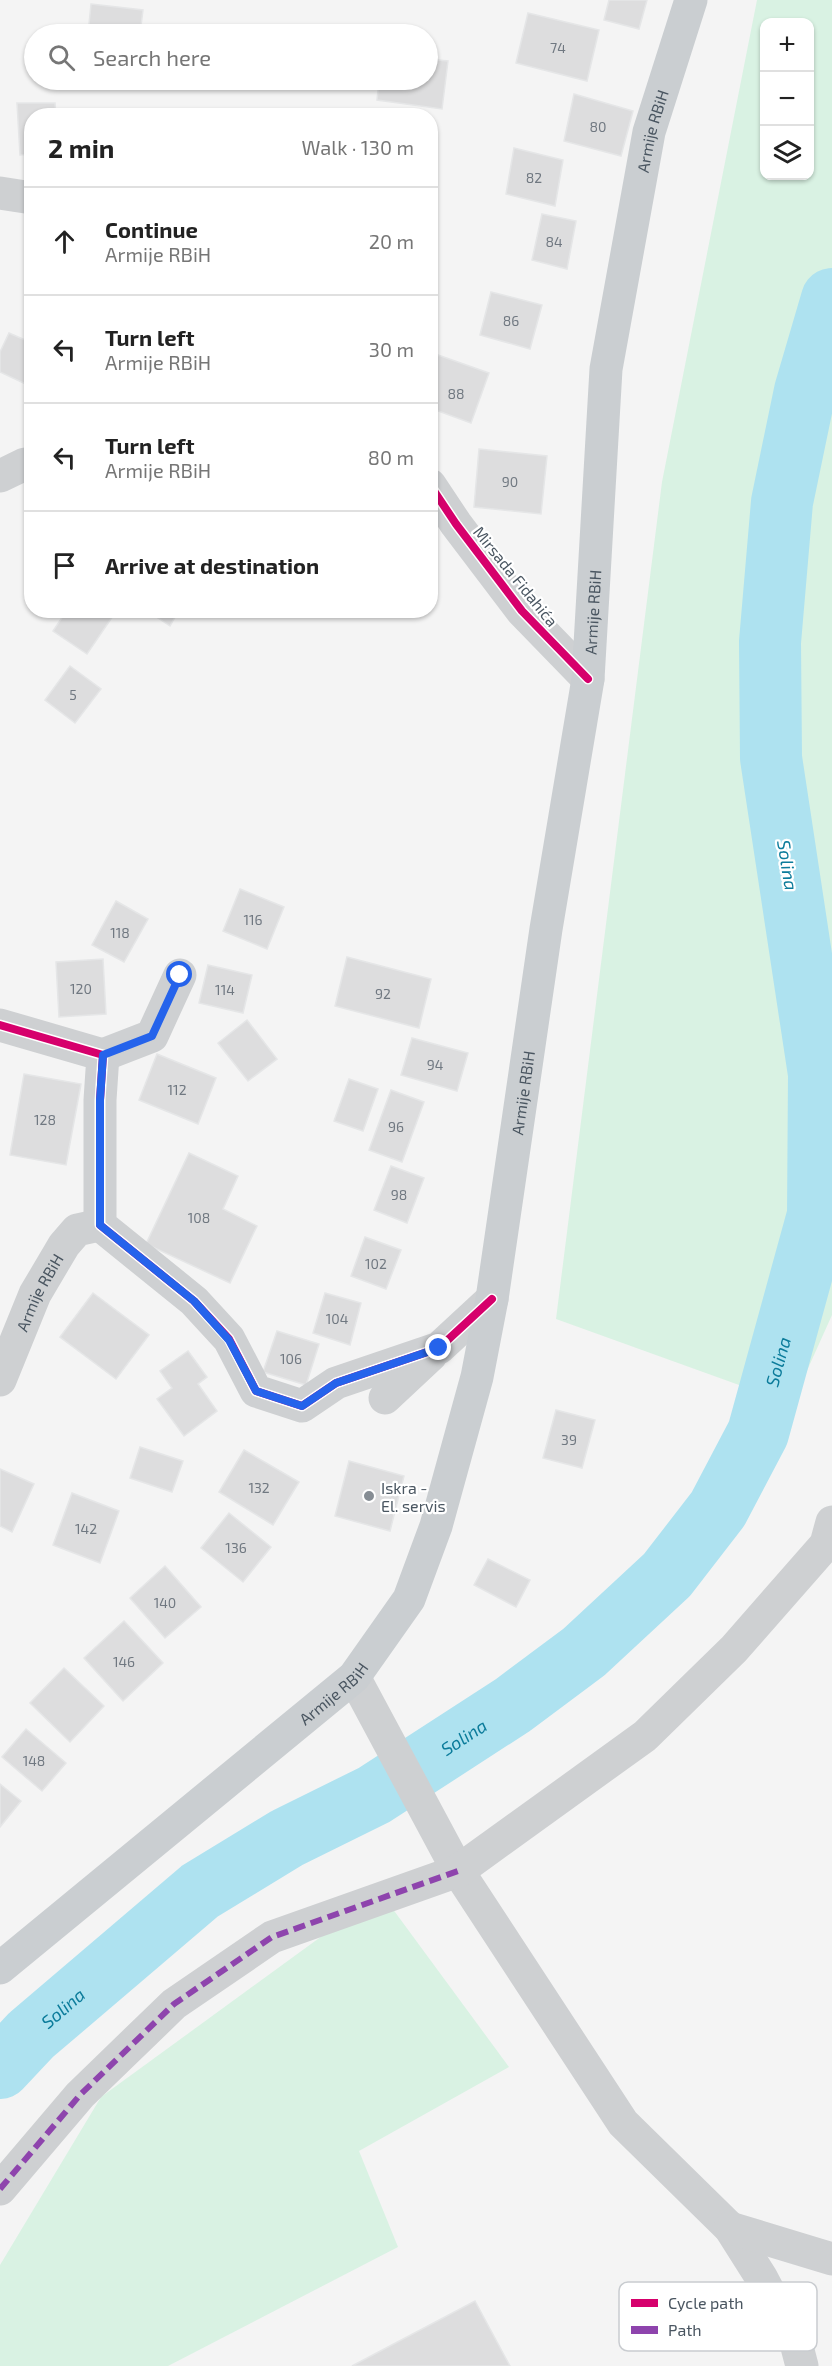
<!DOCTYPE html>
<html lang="en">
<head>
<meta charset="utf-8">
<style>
  :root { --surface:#fff; --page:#f2f2f2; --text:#222; --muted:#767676; --line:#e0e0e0 }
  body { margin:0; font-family:"Exo 2",sans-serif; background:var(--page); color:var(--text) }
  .controls { position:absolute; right:18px; top:18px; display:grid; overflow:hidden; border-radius:12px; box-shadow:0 2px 4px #0004 }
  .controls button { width:54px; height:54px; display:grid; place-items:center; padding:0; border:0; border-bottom:2px solid var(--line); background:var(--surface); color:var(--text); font:30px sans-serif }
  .stop { position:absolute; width:18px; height:18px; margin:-14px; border:4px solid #2563eb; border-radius:50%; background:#fff }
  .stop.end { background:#2563eb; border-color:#fff; box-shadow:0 2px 6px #0008 }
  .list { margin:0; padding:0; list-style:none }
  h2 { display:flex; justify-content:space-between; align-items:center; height:78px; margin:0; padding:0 24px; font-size:26px }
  h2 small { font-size:20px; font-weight:400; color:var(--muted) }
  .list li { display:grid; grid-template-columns:39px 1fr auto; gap:18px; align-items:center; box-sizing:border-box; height:108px; padding:0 24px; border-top:2px solid var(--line) }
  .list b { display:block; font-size:22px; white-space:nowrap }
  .list p { margin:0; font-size:20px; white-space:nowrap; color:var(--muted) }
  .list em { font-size:20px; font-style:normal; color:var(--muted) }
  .icon { flex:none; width:33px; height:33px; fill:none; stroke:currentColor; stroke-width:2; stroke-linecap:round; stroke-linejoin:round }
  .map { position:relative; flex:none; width:832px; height:2366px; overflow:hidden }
  .search { position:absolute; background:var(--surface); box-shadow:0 2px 4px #0004; left:24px; top:24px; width:414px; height:66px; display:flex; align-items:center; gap:15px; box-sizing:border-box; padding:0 21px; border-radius:33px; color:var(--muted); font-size:22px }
  .panel { position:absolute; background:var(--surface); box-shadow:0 2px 4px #0004; left:24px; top:108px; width:414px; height:510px; border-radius:24px }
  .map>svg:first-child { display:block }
  .green { fill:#d9f2e3; fill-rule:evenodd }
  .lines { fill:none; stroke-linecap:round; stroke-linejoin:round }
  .river { stroke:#aee2f0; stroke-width:62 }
  .building { fill:#ddddde; stroke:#e5e6e7; stroke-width:1.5 }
  .minor { stroke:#ced0d2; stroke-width:33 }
  .major { stroke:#caced1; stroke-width:33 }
  .quiet { stroke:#8e44ad; stroke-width:6; stroke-dasharray:12 6; stroke-linecap:butt }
  .cycleway-casing { stroke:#fff; stroke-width:11 }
  .cycleway { stroke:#d6006c; stroke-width:8 }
  .route { stroke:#2563eb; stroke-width:8 }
  .poi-dot { fill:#868d94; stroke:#fff; stroke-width:2 }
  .labels { text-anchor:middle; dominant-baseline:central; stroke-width:4.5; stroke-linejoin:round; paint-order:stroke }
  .number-label { font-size:14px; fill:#707881 }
  .street-label { font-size:16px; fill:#4a5661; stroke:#fff }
  .poi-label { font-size:16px; fill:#4a5661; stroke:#fff; text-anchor:start }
  .water-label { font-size:18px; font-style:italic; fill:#0c7c9b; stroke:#fff }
  .key { fill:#fff; stroke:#c9ccd0; stroke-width:1.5 }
  .key-label { font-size:16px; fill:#4a5661 }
</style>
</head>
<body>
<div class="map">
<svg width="832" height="2366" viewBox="0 0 832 2366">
  <rect width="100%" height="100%" fill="#f4f4f4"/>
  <g class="green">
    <path d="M757,0H832V1315L792,1404L556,1319L662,482ZM764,22H810V176H764Z"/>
    <polygon points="381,1893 509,2067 359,2151 398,2247 168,2366 0,2366 0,2265 101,2097"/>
  </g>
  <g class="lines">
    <path class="river" id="s1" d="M0,2068L31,2035L200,1891L287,1838L374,1795L513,1705L584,1652L667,1575L718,1509L758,1433L818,1215L819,1074L771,758L770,642L782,502L805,391L832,299"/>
  </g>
  <g class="building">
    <polygon points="609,0 647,0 639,29 604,20"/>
    <polygon points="91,4 143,10 140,34 88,34"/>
    <polygon points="528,13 599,30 587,81 516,63"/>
    <polygon points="428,59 448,61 442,109 377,100 379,80 428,80"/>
    <polygon points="574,94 633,111 621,156 564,141"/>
    <polygon points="17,103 55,103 56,116 32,116 32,154 20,155"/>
    <polygon points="514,148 563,160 555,206 506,194"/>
    <polygon points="542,214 576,221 567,269 532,260"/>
    <polygon points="491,292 542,305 530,349 480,335"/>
    <polygon points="9,333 32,343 32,387 0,372 0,352"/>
    <polygon points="438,355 489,373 471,423 430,408 430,377"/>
    <polygon points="479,449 547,456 541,514 474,507"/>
    <polygon points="67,610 117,610 87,654 53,631"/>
    <polygon points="150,610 179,610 170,626 149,612"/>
    <polygon points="70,666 101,689 75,723 45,700"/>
    <polygon points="240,889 284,907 267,949 223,931"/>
    <polygon points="116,901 148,919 124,962 92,945"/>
    <polygon points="347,957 431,979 419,1028 335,1006"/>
    <polygon points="103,959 106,1014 59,1017 56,962"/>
    <polygon points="208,965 252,975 243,1013 199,1003"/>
    <polygon points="247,1020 277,1059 248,1081 218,1043"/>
    <polygon points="412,1038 468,1053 457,1091 401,1075"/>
    <polygon points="157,1054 216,1078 198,1124 139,1100"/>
    <polygon points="24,1074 81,1084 66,1165 10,1155"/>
    <polygon points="349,1079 378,1089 363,1131 334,1121"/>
    <polygon points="391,1090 424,1102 402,1162 369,1150"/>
    <polygon points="189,1153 238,1176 223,1209 257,1226 230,1283 146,1244"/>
    <polygon points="391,1166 424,1178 407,1223 374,1210"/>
    <polygon points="365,1237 401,1250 386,1289 351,1276"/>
    <polygon points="93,1293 149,1335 116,1379 60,1337"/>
    <polygon points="325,1293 361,1303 350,1345 313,1333"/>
    <polygon points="277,1331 319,1344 306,1385 263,1372"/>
    <polygon points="188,1351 207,1377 198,1384 217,1411 184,1436 157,1399 172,1388 160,1371"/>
    <polygon points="556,1410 595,1420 582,1468 543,1458"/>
    <polygon points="140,1447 183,1461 172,1492 130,1478"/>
    <polygon points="244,1450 299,1482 273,1525 219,1492"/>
    <polygon points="349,1461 404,1476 390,1531 335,1516"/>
    <polygon points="0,1469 34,1484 12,1532 0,1526"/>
    <polygon points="72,1493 119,1511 100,1563 53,1545"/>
    <polygon points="229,1513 271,1547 243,1582 201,1548"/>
    <polygon points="488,1559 530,1580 516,1607 474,1585"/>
    <polygon points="165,1566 201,1607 165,1638 130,1598"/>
    <polygon points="124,1621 163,1663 123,1701 84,1658"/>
    <polygon points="64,1668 104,1706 70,1742 30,1703"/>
    <polygon points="26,1729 66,1763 42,1791 2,1757"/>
    <polygon points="0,1784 21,1801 0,1827"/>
    <polygon points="475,2301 510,2366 352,2366"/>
  </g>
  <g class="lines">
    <g class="minor">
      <polyline points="0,193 32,198"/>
      <polyline points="0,476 25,464 32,465"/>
      <polyline points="430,485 456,524 522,611 588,679"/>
      <polyline points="0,1025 103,1055 100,1100 100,1225 194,1301 229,1339 256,1391 302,1406 336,1383 439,1348 492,1299"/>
      <polyline points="103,1055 152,1036 180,975"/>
      <path id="s2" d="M0,1380L35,1294L64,1245L77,1230L100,1225"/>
      <polyline points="385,1398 431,1355"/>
      <polyline points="354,1677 458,1871 623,2123 730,2228 761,2277 796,2343 802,2366"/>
      <polyline points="0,2189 80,2095 174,2004 272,1937 458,1871 645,1736 734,1649 826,1544 832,1522"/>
      <polyline points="730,2228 832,2259"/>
    </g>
    <path class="major" id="s3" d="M0,1968L354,1677L409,1599L436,1526L477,1377L492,1299L546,929L588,679L606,369L649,132L691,0"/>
    <polyline class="quiet" points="0,2189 80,2095 174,2004 272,1937 458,1871"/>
    <g class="cycleway-casing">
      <g id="cycleway">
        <polyline points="430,485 456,524 522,611 588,679"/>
        <polyline points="0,1025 103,1055 100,1100 100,1225 194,1301 229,1339 256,1391 302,1406 336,1383 439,1348 492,1299"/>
      </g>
    </g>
    <use href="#cycleway" class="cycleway"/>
  </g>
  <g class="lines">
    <polyline class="route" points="180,975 152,1036 103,1055 100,1100 100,1225 194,1301 229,1340 256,1391 302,1406 336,1383 439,1348"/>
  </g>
  <circle class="poi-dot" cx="369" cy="1496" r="6"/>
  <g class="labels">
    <g class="number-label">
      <text x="558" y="47">74</text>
      <text x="598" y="126">80</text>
      <text x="534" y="177">82</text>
      <text x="554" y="241">84</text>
      <text x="511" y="320">86</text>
      <text x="456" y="393">88</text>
      <text x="510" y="481">90</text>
      <text x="73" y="694">5</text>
      <text x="253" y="919">116</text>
      <text x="120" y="932">118</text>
      <text x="81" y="988">120</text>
      <text x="225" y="989">114</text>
      <text x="383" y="993">92</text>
      <text x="435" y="1064">94</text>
      <text x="177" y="1089">112</text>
      <text x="45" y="1119">128</text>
      <text x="396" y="1126">96</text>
      <text x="399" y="1194">98</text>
      <text x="199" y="1217">108</text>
      <text x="376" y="1263">102</text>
      <text x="337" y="1318">104</text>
      <text x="291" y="1358">106</text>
      <text x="569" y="1439">39</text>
      <text x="259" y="1487">132</text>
      <text x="86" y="1528">142</text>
      <text x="236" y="1547">136</text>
      <text x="165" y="1602">140</text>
      <text x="124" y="1661">146</text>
      <text x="34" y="1760">148</text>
    </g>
    <g class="street-label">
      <text stroke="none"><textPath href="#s3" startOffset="2046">Armije RBiH</textPath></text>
      <text transform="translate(516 576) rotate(51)">Mirsada Fidahića</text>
      <text stroke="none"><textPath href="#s3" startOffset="1560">Armije RBiH</textPath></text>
      <text stroke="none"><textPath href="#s3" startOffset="1074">Armije RBiH</textPath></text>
      <text stroke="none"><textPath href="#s2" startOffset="96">Armije RBiH</textPath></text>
      <text stroke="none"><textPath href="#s3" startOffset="432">Armije RBiH</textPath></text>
    </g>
    <g class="poi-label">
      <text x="381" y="1487">Iskra -<tspan x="381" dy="18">El. servis</tspan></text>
    </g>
    <g class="water-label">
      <text transform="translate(788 865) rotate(81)">Solina</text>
      <text stroke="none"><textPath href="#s1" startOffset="1077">Solina</textPath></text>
      <text stroke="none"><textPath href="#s1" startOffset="573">Solina</textPath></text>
      <text stroke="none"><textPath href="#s1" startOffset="87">Solina</textPath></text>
    </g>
  </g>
  <rect x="619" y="2282" width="198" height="69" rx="9" class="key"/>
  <rect x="631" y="2299" width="27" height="8" fill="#d6006c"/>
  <rect x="631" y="2326" width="27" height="8" fill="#8e44ad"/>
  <g class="key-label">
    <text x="668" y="2309">Cycle path</text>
    <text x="668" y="2336">Path</text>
  </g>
</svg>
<div class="controls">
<button>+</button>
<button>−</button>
<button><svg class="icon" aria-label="layers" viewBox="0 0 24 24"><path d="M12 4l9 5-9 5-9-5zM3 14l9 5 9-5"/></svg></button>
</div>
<div class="stop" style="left:180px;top:975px"></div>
<div class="stop end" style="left:439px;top:1348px"></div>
<div class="search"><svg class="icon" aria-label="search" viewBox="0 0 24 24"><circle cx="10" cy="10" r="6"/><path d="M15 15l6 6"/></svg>Search here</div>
<section class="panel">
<h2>2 min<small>Walk · 130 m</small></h2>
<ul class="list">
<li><svg class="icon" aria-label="ahead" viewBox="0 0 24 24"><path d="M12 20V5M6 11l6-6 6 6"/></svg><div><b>Continue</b><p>Armije RBiH</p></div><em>20 m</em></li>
<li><svg class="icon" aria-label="left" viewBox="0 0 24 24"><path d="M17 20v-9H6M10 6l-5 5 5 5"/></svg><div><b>Turn left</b><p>Armije RBiH</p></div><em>30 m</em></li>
<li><svg class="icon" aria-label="left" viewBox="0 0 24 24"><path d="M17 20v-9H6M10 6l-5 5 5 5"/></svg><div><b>Turn left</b><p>Armije RBiH</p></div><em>80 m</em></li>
<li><svg class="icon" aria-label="arrive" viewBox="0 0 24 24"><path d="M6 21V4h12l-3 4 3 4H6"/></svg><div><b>Arrive at destination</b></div></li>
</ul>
</section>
</div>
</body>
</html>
